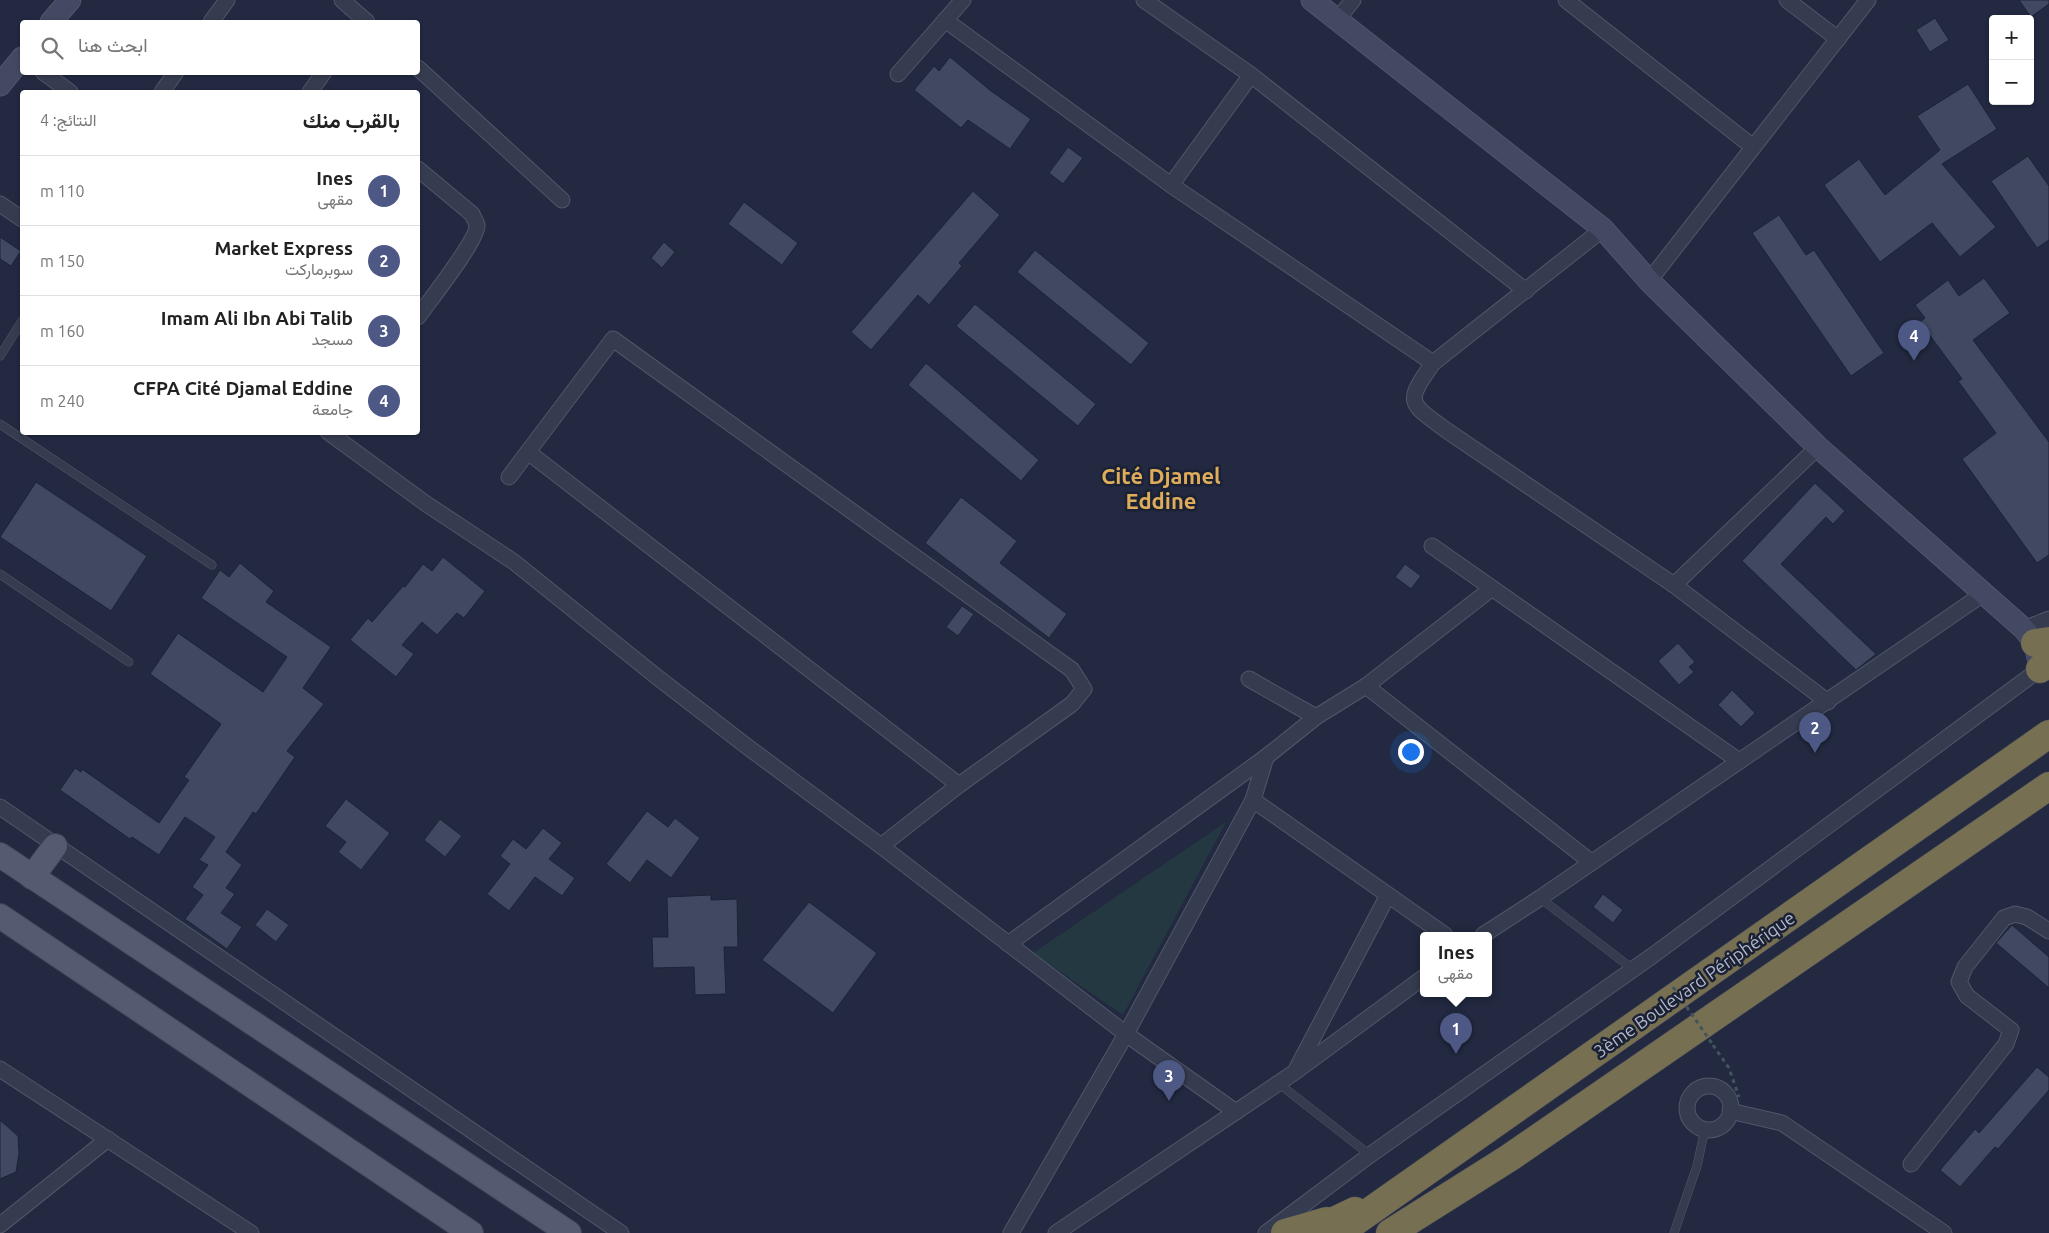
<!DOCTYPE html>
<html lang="ar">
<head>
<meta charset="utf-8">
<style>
  :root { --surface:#fff; --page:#f2f2f2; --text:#222; --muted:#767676; --line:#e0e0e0; --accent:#4d5885 }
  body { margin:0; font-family:Ubuntu,Vazirmatn,sans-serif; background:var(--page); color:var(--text); direction:rtl }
  .controls { position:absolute; right:15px; top:15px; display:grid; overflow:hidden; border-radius:5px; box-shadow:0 1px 4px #0004 }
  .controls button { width:45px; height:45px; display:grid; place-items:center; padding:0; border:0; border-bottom:1px solid var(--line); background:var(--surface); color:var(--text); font:25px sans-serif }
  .you { position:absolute; left:1410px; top:751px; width:18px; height:18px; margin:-12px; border:4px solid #fff; border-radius:50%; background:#1a73e8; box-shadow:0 0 0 8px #1a73e833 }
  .badge { display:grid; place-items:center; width:32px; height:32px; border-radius:50%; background:var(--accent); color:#fff; font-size:16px; font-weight:700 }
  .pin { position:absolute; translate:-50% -41px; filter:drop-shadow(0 1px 2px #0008) }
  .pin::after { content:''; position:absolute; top:26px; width:18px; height:15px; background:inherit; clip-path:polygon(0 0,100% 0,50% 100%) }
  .popup { position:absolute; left:1420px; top:932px; width:72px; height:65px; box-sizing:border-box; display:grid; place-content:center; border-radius:5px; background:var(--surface); filter:drop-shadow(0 1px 4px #0005); font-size:16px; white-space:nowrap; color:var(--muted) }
  .popup b { font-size:19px; color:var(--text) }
  .popup::after { content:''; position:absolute; left:50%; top:100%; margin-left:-10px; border:10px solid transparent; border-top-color:var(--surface) }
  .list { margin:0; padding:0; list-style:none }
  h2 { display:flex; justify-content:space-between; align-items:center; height:65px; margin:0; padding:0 20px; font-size:21px }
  h2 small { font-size:16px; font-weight:400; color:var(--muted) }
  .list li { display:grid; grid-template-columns:32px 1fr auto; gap:15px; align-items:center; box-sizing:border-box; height:70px; padding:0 20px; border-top:1px solid var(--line) }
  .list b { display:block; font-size:19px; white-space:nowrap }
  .list p { margin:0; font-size:16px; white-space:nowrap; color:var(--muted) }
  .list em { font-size:16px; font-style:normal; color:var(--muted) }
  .icon { flex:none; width:28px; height:28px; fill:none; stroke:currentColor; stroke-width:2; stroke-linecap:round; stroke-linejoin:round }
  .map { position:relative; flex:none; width:2049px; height:1233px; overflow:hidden; direction:ltr }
  .search { position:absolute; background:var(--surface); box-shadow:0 1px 4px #0004; left:20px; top:20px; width:400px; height:55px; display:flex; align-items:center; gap:12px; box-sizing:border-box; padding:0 18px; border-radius:5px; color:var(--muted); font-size:19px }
  .panel { position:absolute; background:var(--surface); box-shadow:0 1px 4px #0004; left:20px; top:90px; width:400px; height:345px; border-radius:5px; direction:rtl }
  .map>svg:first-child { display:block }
  .green { fill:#243841 }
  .building { fill:#404862; stroke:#1d2336 }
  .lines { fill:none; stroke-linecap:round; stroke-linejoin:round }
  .lane-casing { stroke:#51576a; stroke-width:9 }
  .street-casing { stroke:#51576a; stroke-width:17 }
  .secondary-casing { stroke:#51576a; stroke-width:23 }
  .primary-casing { stroke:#3f4558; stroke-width:26 }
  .highway-casing { stroke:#3e4457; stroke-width:29 }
  .path { stroke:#42555d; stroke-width:3; stroke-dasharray:4 4; stroke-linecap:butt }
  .lane { stroke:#363c4f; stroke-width:8 }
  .street { stroke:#363c4f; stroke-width:15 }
  .secondary { stroke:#444963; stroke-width:21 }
  .primary { stroke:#545a6f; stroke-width:24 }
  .highway { stroke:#766f52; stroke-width:28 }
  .path-bridge { stroke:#42555d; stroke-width:3; stroke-dasharray:4 4; stroke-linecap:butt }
  .labels { text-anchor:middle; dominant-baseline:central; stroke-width:5; stroke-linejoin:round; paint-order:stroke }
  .street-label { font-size:18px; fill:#b2b7ca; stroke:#1b2134 }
  .district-label { font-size:22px; font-weight:bold; fill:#deac5a; stroke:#1b2134 }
</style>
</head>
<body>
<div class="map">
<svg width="2049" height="1233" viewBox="0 0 2049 1233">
  <rect width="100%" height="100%" fill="#222940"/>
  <polygon class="green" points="1226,822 1123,1015 1033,953"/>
  <g class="building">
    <polygon points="2019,0 2049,0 2049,4 2031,17"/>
    <polygon points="1935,18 1949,40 1930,52 1916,30"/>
    <polygon points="950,57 991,91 1031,119 1010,149 968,120 961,128 914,90 934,66 939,71"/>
    <polygon points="1968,84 1997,129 1942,164 1996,227 1960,257 1932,223 1880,262 1824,185 1859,159 1885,195 1940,150 1917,116"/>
    <polygon points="1068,147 1083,158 1063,184 1049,173"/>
    <polygon points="2028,156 2049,186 2049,240 2037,248 1991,181"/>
    <polygon points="973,191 1000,215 959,263 962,266 929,305 918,295 871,350 851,332"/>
    <polygon points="744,202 798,243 782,265 728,224"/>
    <polygon points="1779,215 1806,255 1814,250 1884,353 1851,376 1752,233"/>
    <polygon points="0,237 21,251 11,266 0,259"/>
    <polygon points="664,242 675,252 662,268 651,258"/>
    <polygon points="1035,250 1149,343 1131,365 1017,272"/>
    <polygon points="1984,278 2010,313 1973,340 2049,442 2049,555 2037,563 1962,459 1996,433 1958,381 1962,379 1920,322 1925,318 1915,305 1948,280 1959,296"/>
    <polygon points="975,304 1096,404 1078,426 956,326"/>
    <polygon points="926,363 1039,460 1021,481 908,385"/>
    <polygon points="36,482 147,556 111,611 0,537"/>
    <polygon points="1815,483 1845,511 1833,524 1826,517 1781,564 1876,654 1856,670 1742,561"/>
    <polygon points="961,497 1017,541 1000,563 1067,614 1049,638 925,543"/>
    <polygon points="443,557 485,591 464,618 457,613 437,635 422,622 402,645 414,654 396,677 350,640 368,618 372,622 403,586 405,587 423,564 432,571"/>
    <polygon points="240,563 274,591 266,602 331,647 303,688 324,704 287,751 295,757 256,814 253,812 226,852 242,865 226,888 235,894 221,913 242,927 227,949 185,919 203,895 192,887 208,865 199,860 215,837 185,817 159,855 132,837 130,839 60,790 75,768 81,772 82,769 159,823 189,780 184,777 221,724 150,674 178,633 263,692 287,657 201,598 220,570 229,577"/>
    <polygon points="1405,564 1421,576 1411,589 1395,577"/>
    <polygon points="962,606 974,614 958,636 946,627"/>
    <polygon points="1678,643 1695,662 1689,667 1694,672 1679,685 1658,661"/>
    <polygon points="1732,690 1755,713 1741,727 1718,705"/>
    <polygon points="346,799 390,833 361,870 338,852 346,842 325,826"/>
    <polygon points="647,811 668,827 675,818 700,838 671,878 647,860 630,883 606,864"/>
    <polygon points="440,819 462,836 445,857 424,840"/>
    <polygon points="543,828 562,843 549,859 575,878 562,896 535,877 509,911 487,894 510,864 500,856 513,839 526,849"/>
    <polygon points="1603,894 1623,910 1613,923 1593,907"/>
    <polygon points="711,895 711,900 737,899 738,947 724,947 726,994 695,995 694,967 653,968 652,937 668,937 667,897"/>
    <polygon points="809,902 877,953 833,1013 762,960"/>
    <polygon points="267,909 289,925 276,942 255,925"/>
    <polygon points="2012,925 2049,957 2049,988 1996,943"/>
    <polygon points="2037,1067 2049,1077 2049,1090 1998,1149 1995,1147 1960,1187 1940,1170 1975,1129 1979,1133"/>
    <polygon points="0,1120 18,1136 19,1153 16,1172 0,1179"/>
  </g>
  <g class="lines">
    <g class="lane-casing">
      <g id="lane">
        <polyline points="0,356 22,321"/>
        <polyline points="0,424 212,565"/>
        <polyline points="0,574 129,662"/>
        <polyline points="1540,898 1634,970"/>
        <polyline points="1278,1083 1370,1155"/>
        <polyline points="1674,1233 1697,1166 1705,1129"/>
      </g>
    </g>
    <g class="street-casing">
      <g id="street">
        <polyline points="342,0 367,22"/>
        <polyline points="1144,0 1251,75 1526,291"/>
        <polyline points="1566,0 1753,147"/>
        <polyline points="1787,0 1838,39"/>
        <polyline points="945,20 1171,185 1433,363"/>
        <polyline points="1337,20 1353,0"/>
        <polyline points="211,22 227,0"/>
        <polyline points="418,68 562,200"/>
        <polyline points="43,72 70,92"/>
        <polyline points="898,74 963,0"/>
        <polyline points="162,92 176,72"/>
        <polyline points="310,92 324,72"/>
        <path d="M418,169L472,214C473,217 476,221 477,225C478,240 429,301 418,317"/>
        <polyline points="1171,185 1251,75"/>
        <polyline points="0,204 22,219"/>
        <path d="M1603,229L1433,363C1405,403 1408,402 1446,430L1674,585L1828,702"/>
        <polyline points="1649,281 1868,0"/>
        <polyline points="328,432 425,503 514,562 657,677 749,748 881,846 1126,1034 1236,1112"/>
        <polyline points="528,452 959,785"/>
        <polyline points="509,477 613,339 1072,670 1084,689 1072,704 959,785 881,846"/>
        <polyline points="1432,546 1739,761"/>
        <polyline points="1674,585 1818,447"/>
        <polyline points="2024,629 2049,619"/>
        <polyline points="1249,679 1316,717"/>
        <polyline points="1366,686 1591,862"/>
        <polyline points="1253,800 1445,935"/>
        <polyline points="0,807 621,1233"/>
        <polyline points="1483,935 1540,898 1983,594"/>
        <polyline points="1008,944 1266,757 1316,717 1366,686 1491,589"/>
        <polyline points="1297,1068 1388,895"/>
        <polyline points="0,1069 251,1233"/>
        <circle cx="1709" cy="1108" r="22"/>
        <polyline points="1730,1111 1782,1123 1944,1233"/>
        <polyline points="1911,1164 2006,1044 2011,1030 1967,996 1959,982 1965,967 2004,918 2015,914 2027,917 2049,931"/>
        <polyline points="0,1225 108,1139"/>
        <polyline points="1011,1233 1126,1034 1253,800 1266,757"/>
        <polyline points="1056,1233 1295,1072 1424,977"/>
        <polyline points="1266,1233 1370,1155 1652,956 2040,669"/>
      </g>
    </g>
    <g class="secondary-casing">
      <g id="secondary">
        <polyline points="1312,0 1603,229 1649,281 1818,447 2024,629 2035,643 2038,658"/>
        <polyline points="51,22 70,0"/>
        <polyline points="0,85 22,58"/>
      </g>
    </g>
    <g class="primary-casing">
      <g id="primary">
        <polyline points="0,855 569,1233"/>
        <polyline points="32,877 55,846"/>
        <polyline points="0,916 471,1233"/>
      </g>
    </g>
    <g class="highway-casing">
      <g id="highway">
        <polyline points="2035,643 2049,641"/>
        <polyline points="2040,669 2049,662"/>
        <polyline points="1285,1233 1327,1221"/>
        <polyline points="1309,1233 1355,1211"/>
        <polyline points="1339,1233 2049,734"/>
        <polyline points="1390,1233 1509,1158 2049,786"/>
      </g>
    </g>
    <polyline class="path" points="1713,1045 1729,1068 1739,1097"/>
    <use href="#lane" class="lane"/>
    <use href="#street" class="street"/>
    <use href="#secondary" class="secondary"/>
    <use href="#primary" class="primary"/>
    <use href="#highway" class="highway"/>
    <polyline class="path-bridge" points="1673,987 1713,1045"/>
  </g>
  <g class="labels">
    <g class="street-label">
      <text transform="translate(1694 984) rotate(-35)">3ème Boulevard Périphérique</text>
    </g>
    <g class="district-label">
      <text x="1161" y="475">Cité Djamel<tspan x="1161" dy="25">Eddine</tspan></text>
    </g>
  </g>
</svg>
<div class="controls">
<button>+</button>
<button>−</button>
</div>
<div class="you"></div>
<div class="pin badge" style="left:1456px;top:1054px">1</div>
<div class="popup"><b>Ines</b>مقهى</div>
<div class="pin badge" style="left:1815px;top:753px">2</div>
<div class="pin badge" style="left:1169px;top:1101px">3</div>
<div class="pin badge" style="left:1914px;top:361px">4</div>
<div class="search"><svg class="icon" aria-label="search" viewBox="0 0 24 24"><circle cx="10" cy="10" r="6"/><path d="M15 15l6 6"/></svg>ابحث هنا</div>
<section class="panel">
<h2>بالقرب منك<small>النتائج: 4</small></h2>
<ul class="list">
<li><span class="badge">1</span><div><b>Ines</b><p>مقهى</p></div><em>110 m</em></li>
<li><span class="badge">2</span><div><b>Market Express</b><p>سوبرماركت</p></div><em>150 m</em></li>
<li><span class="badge">3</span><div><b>Imam Ali Ibn Abi Talib</b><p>مسجد</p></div><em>160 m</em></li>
<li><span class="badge">4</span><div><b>CFPA Cité Djamal Eddine</b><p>جامعة</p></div><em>240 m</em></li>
</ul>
</section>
</div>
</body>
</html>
